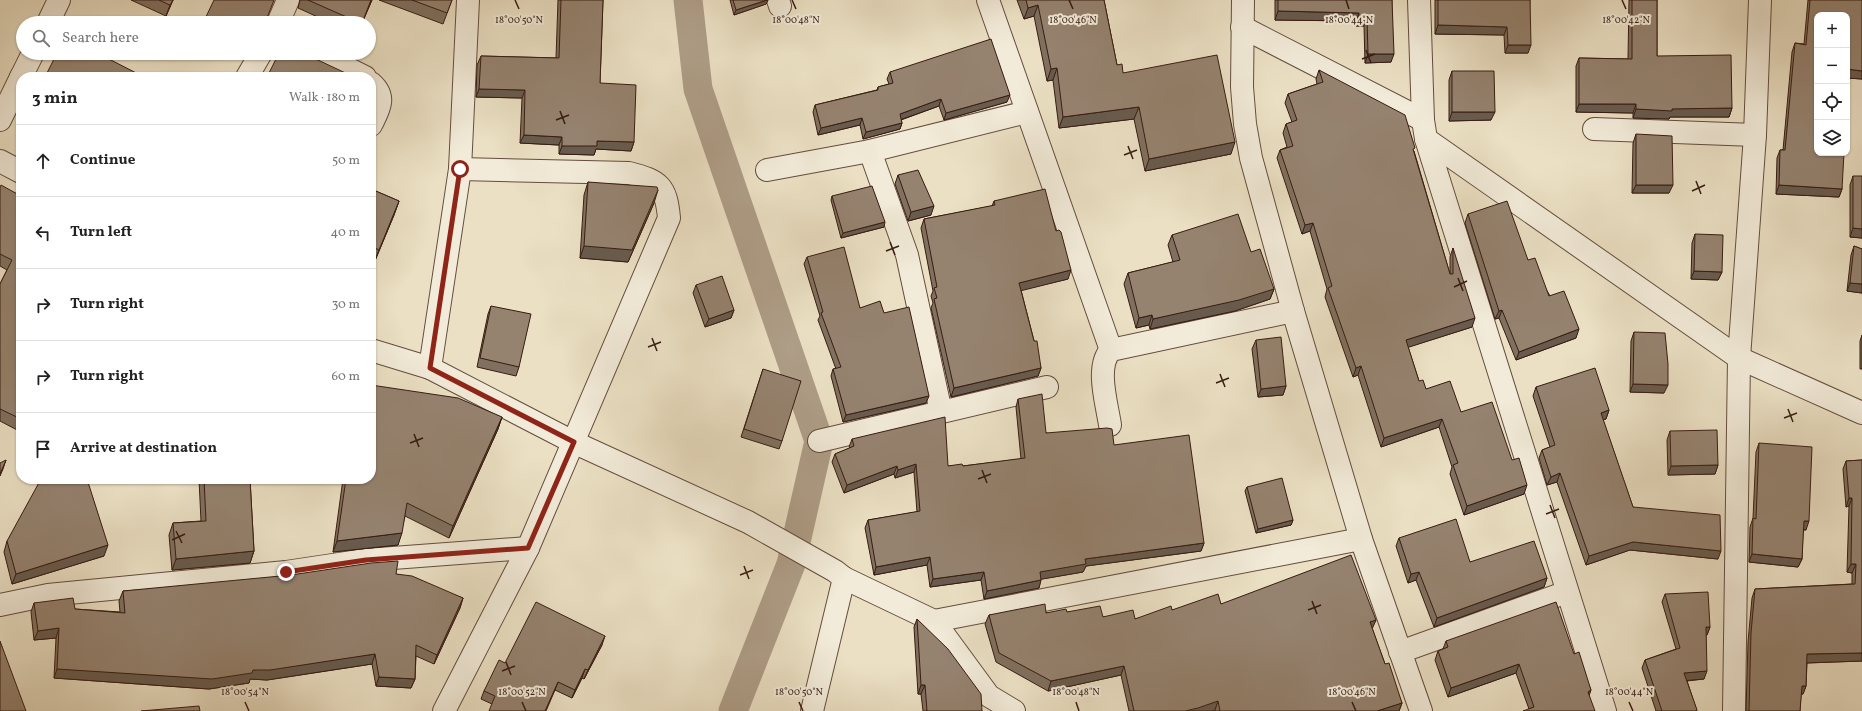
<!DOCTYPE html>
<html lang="en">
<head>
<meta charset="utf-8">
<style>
  :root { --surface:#fff; --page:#f6f6f6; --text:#222; --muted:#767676; --line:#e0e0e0 }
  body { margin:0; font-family:Vollkorn,serif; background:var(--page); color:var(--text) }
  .controls { position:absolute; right:12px; top:12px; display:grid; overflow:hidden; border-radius:8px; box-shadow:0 1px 3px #0004 }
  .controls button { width:36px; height:36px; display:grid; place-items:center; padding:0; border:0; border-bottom:1px solid var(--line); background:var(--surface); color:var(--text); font:20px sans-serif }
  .stop { position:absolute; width:12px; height:12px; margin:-9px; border:3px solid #8f2418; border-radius:50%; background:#fff }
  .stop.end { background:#8f2418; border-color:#fff; box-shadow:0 1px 4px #0008 }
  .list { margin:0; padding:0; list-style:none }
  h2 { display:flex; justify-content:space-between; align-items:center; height:52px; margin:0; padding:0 16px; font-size:17px }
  h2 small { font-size:13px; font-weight:400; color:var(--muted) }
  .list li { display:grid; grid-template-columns:26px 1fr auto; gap:12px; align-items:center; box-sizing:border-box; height:72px; padding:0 16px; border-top:1px solid var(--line) }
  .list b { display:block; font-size:15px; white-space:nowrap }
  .list em { font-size:13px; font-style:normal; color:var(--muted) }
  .icon { flex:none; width:22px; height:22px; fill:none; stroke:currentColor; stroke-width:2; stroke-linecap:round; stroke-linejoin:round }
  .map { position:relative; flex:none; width:1862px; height:711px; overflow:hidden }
  .search { position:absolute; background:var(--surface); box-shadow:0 1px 3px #0004; left:16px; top:16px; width:360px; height:44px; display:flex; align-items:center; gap:10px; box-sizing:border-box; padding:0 14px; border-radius:22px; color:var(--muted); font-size:15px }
  .panel { position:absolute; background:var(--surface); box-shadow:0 1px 3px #0004; left:16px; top:72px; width:360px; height:412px; border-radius:16px }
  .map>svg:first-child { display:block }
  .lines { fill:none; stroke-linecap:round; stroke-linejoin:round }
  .canal { stroke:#ae9d87; stroke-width:29 }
  .minor-casing { stroke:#644d3e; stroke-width:24 }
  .minor { stroke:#f2ebd9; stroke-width:22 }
  .wall { fill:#80705f; stroke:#371c12 }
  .shaded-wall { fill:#685b4e; stroke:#371c12 }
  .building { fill:#95826f; stroke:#371c12 }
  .route { stroke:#8f2418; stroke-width:5 }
  .ticks { fill:none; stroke:#371c12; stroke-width:1.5 }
  .ticks-label { font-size:10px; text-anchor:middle; fill:#371c12; stroke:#f2ebd9; stroke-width:4; stroke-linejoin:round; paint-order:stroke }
</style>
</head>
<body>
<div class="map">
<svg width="1862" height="711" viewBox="0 0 1862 711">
  <rect width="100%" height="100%" fill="#ebe0c4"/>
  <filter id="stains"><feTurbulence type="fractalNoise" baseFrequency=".005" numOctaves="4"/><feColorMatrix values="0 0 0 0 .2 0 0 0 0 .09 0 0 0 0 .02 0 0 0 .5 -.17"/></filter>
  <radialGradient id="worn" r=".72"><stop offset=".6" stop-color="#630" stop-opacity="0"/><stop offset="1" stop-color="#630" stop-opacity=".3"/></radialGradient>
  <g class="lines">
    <polyline class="canal" points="688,0 698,89 819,441 791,564 733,711"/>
    <g class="minor-casing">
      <g id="minor">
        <polyline points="778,0 780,6"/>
        <polyline points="988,0 1111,350"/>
        <polyline points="1243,0 1242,87 1245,124 1251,158 1293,311 1361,539 1421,711"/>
        <polyline points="1419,0 1423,120 1426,139 1605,711"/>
        <polyline points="48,23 59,0"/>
        <polyline points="278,23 288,0"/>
        <polyline points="1242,27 1423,120"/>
        <polyline points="317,53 365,77"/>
        <polyline points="21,77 33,53"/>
        <polyline points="247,77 261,53"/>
        <path d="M371,83C387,97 379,109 371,125"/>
        <polyline points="0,120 21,77"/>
        <polyline points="1594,129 1755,135"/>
        <polyline points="1426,139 1739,358 1862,413"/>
        <polyline points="870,151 907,255 941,412"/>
        <polyline points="0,161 21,172"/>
        <polyline points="767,170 870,151 1027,112"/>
        <polyline points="371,350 430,368 573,442 748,522 835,571 844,578 812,711"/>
        <polyline points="430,368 460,169 468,0"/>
        <path d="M1110,425C1107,404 1095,366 1111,350L1293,311"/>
        <polyline points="819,441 1047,387"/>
        <polyline points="844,578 934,621 989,696 1014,711"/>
        <polyline points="0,605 48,595 286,572 366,560 528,548"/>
        <polyline points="934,621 1361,539"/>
        <polyline points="1400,652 1567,592"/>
        <path d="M444,711L528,548L669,218C666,186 660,181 629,173L460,169"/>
        <polyline points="1734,711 1739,358 1755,135 1760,0"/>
      </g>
    </g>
    <use href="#minor" class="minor"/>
  </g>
  <g class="wall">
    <polygon points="131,0 173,0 166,16"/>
    <polygon points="300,0 372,0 362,23 331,23 298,8"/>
    <polygon points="379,0 452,0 443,24"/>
    <polygon points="558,0 603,0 600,83 634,142 631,151 596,149 594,155 559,154 559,145 520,143 522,98 476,97 477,65 481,56 556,58"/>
    <polygon points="730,0 768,0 766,4 734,15"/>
    <polygon points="1017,0 1104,0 1117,65 1123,73 1231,154 1145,171 1134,119 1059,128 1053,80 1047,81 1034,16 1024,19"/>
    <polygon points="1275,0 1392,0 1391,62 1365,63 1364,26 1356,26 1356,21 1275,20"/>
    <polygon points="1435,0 1530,0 1528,53 1505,53 1504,35 1435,34"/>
    <polygon points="1629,0 1657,0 1657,56 1732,108 1729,117 1670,117 1669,119 1633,118 1633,113 1576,112 1576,66 1579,58 1628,59"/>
    <polygon points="1808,0 1862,0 1862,79 1847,78 1847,15 1817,15 1842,189 1839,197 1776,194 1777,158 1780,150 1783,150 1792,52 1795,43 1804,44"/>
    <polygon points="1319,70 1414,151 1450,274 1450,257 1453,248 1472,327 1408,347 1419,381 1426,389 1461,412 1524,494 1464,515 1450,474 1452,467 1439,427 1381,447 1358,375 1353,377 1325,297 1327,289 1310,231 1302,234 1277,158 1280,150 1287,147 1283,133 1286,124 1292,122 1285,103 1288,94 1317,84 1316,79"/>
    <polygon points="1452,71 1491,120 1449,121 1449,80"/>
    <polygon points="890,72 1007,102 944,120 939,106 901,120 902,123 900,129 863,139 860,125 818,135 813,112 815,105 877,90 878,87 889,84 887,79"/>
    <polygon points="1636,134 1669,193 1632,193 1633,143"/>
    <polygon points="898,175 931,215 908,221 895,184"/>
    <polygon points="1853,176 1862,238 1850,237 1850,185"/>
    <polygon points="588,182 654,203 628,262 580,258 584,195"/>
    <polygon points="0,187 21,196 21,432 0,421 0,284 7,270 0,266"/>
    <polygon points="371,189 399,201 394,215 374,263 371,262"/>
    <polygon points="832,196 884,227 841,238 831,200"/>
    <polygon points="994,201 1056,231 1068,279 1021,290 1041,368 1038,376 951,397 931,308 933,303 931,296 933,291 921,228 924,219 992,206"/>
    <polygon points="1468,214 1528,260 1576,338 1516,360 1499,318 1495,319 1465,223"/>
    <polygon points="1695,234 1722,272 1718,280 1691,279 1692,243"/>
    <polygon points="1172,235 1251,252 1274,289 1270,299 1235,311 1150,329 1149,325 1136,328 1124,284 1128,273 1173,262 1168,245"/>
    <polygon points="1854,246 1862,249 1862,293 1847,291 1851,255"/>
    <polygon points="807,257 860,308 884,313 926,403 843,422 831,376 833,369 836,369 818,320 820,316 804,264"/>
    <polygon points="696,285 734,310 731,318 705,327 693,293"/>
    <polygon points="491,306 519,367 516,376 477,367 488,314"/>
    <polygon points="1634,332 1664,393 1630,392 1631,341"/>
    <polygon points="1862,335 1862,369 1860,369 1860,341"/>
    <polygon points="1256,340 1286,386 1283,395 1258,397 1252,349"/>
    <polygon points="763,369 782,441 779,449 741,437"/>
    <polygon points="1536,387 1609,410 1606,419 1603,420 1633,507 1718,559 1630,550 1586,565 1557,482 1547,485 1539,458 1542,450 1550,447 1533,396"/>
    <polygon points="1018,399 1046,433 1114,445 1204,543 1201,551 1086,566 1083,572 1041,579 1039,588 984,599 981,580 930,587 927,565 874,575 865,528 868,520 917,512 914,472 895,478 894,474 844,493 832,462 835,454 850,448 849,447 852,439 948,466 963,466 1021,459 1016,407"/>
    <polygon points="502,417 498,429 449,538 405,516 398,545 333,552 343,479 371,479"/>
    <polygon points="1670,431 1718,465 1715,474 1668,475 1667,440"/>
    <polygon points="1759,443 1806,530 1803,530 1802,559 1798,567 1749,562 1750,527 1753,518 1756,452"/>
    <polygon points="1862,460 1862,661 1807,663 1806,686 1803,694 1801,694 1800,711 1746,711 1748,642 1752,598 1755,589 1852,584 1852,573 1847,572 1849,506 1846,507 1843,469 1846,461"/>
    <polygon points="199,479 250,479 254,551 250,563 172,570 169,535 173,523 201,521"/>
    <polygon points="1247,487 1293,520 1291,525 1256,533 1245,491"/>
    <polygon points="1399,538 1470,562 1547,578 1544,587 1434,627 1416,580 1408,583 1396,546"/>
    <polygon points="7,541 104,556 12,584 4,552"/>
    <polygon points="396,574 463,598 460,608 434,664 416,656 415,679 411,688 376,686 372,664 267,680 250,679 249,683 209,689 54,678 56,638 34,640 31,612 34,603 75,609 120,612 119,601 123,591"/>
    <polygon points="1665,594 1710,627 1707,635 1706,635 1704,679 1687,681 1697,711 1656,711 1642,668 1645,660 1676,649 1662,602"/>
    <polygon points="1221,604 1376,620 1372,628 1385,664 1402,703 1399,711 1215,711 1215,710 1212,711 1129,711 1121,675 1048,691 996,662 985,624 989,615 1067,612 1103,617 1135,619 1172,610"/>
    <polygon points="917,619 982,711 923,711 921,694 918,694 914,627"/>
    <polygon points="1446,641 1574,654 1591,690 1529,709 1516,673 1448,697 1435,660 1438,651 1443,649"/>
    <polygon points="602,645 584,679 582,678 572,698 555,690 492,704 481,699 484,691 505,663"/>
  </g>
  <g class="shaded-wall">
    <polygon points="173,0 166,16 170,5"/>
    <polygon points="371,0 372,0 362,23"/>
    <polygon points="768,0 766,4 734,15 736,10"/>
    <polygon points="1038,5 1034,16 1024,19 1028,8"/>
    <polygon points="1278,11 1359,13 1356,21 1275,20"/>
    <polygon points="1359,17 1367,18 1364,26 1356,26"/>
    <polygon points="1438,25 1507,27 1504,35 1435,34"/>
    <polygon points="1508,45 1531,45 1528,53 1505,53"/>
    <polygon points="1368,54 1394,54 1391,62 1365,63"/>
    <polygon points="1057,68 1053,80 1047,81 1051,69"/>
    <polygon points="1847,69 1862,71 1862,79 1847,78"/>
    <polygon points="479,89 525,90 522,98 476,97"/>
    <polygon points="1010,95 1007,102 944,120 946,113"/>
    <polygon points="941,99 939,106 897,121 900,114"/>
    <polygon points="1579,104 1636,104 1633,113 1576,112"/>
    <polygon points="1139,107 1134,119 1059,128 1063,117"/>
    <polygon points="1732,108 1729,117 1670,117 1669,119 1633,118 1636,109"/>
    <polygon points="1452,112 1495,112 1491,120 1449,121"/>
    <polygon points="862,118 860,125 818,135 821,128"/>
    <polygon points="902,123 900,129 863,139 866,132"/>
    <polygon points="524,135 562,137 559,145 520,143"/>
    <polygon points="597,141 634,142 631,151 596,149 594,155 559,154 562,146"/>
    <polygon points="1235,142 1231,154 1145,171 1149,159"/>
    <polygon points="1636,185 1673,185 1669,193 1632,193"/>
    <polygon points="1779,185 1842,189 1839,197 1776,194"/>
    <polygon points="658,190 654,203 628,262 580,258 584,246"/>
    <polygon points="399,201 394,215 374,263 379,250"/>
    <polygon points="934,206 931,215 908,221 911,212"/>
    <polygon points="885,222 884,227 841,238 843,233"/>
    <polygon points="1313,223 1310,231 1302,234 1305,225"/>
    <polygon points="1853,228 1862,229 1862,238 1850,237"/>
    <polygon points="1071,270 1068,279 1016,292 1019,283"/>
    <polygon points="1694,271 1722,272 1718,280 1691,279"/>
    <polygon points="1850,283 1862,284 1862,293 1847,291"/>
    <polygon points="1274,289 1270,299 1235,311 1150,329 1153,319"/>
    <polygon points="734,310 731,318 705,327 709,319"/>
    <polygon points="1502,310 1499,318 1495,319 1499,311"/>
    <polygon points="1152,315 1149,325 1136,328 1139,318"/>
    <polygon points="1475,318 1472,327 1403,349 1406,340"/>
    <polygon points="1579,329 1576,338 1516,360 1519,352"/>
    <polygon points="1361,366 1358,375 1353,377 1356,368"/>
    <polygon points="1041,368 1038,376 951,397 954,388"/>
    <polygon points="1633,384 1668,385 1664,393 1630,392"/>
    <polygon points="1286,386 1283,395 1258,397 1261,389"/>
    <polygon points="929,396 926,403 843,422 846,415"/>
    <polygon points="1609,410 1606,419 1598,421 1601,413"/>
    <polygon points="502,417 498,429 449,538 453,526"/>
    <polygon points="1442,419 1439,427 1381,447 1384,438"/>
    <polygon points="6,460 3,469 0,476 0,474"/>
    <polygon points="916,464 914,472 895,478 898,470"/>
    <polygon points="1718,465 1715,474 1668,475 1671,466"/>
    <polygon points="897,466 894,474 844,493 847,485"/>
    <polygon points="1560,473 1557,482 1547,485 1551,477"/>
    <polygon points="1527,485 1524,494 1464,515 1467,506"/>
    <polygon points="1849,498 1852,498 1849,506 1846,507"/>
    <polygon points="1293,520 1291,525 1256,533 1258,529"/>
    <polygon points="1804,521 1809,521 1806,530 1801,529"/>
    <polygon points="402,533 398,545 333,552 337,541"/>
    <polygon points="1633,542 1721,551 1718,559 1630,550 1586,565 1589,556"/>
    <polygon points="1204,543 1201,551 1086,566 1083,572 1037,580 1040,572 1085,559"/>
    <polygon points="108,545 104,556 12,584 16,574"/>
    <polygon points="254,551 250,563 172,570 176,559"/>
    <polygon points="1752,554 1802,559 1798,567 1749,562"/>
    <polygon points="930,557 927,565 874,575 876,567"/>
    <polygon points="1851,564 1856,564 1852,573 1847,572"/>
    <polygon points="984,572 981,580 930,587 933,579"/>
    <polygon points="1419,572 1416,580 1408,583 1411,574"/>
    <polygon points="1547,578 1544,587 1434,627 1437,618"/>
    <polygon points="1041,580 1039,588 984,599 987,591"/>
    <polygon points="463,598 460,608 434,664 437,655"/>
    <polygon points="1376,620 1372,629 1370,622"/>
    <polygon points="1706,627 1710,627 1707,635 1703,635"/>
    <polygon points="59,628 56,638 34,640 38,631"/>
    <polygon points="605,636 602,645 584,679 588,670"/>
    <polygon points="1862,653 1862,661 1804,663 1807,654"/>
    <polygon points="375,654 372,664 267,680 250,679 249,683 209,689 54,678 57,669 253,670"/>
    <polygon points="1519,664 1516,673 1448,697 1451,688"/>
    <polygon points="1124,666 1121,675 1048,691 1051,681"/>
    <polygon points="585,669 582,678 572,698 575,690"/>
    <polygon points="1707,671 1704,679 1681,681 1684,673"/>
    <polygon points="379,677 415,679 411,688 376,686"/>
    <polygon points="558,682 555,690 546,711 545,711"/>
    <polygon points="921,685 925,685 921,694 918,694"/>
    <polygon points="1802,686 1806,686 1803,694 1798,694"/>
    <polygon points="1591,690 1588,699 1588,692"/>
    <polygon points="1218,701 1215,710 1212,711 1185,711"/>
    <polygon points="1402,703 1399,711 1377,711"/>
  </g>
  <g class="building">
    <polygon points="159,0 173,0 170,5"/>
    <polygon points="214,0 274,0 265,23 207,23 204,21"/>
    <polygon points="308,0 371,0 362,23 360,23"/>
    <polygon points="412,0 452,0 447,13"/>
    <polygon points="561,0 603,0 600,83 636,85 634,142 597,141 597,146 562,146 562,137 524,135 525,90 479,89 481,56 559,58"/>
    <polygon points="733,0 767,0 736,10"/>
    <polygon points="1026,0 1104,0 1117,65 1122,64 1123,73 1217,55 1235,142 1149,159 1139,107 1063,117 1057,68 1051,69 1038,5 1028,8"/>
    <polygon points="1278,0 1392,0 1394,54 1368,54 1367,18 1359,17 1359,13 1278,11"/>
    <polygon points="1438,0 1530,0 1531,45 1508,45 1507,27 1438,25"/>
    <polygon points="1632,0 1657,0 1657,56 1731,55 1732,108 1672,109 1672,111 1636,109 1636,104 1579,104 1579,58 1632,59"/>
    <polygon points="1810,0 1862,0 1862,71 1847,69 1847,15 1817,15 1817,153 1844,153 1842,189 1779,185 1780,150 1785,150 1795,43 1806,45"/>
    <polygon points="991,39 1010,95 946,113 941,99 900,114 902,123 866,132 862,118 821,128 815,105 878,90 878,87 893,83 890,72"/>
    <polygon points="57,53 104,53 103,56 144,77 45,77"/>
    <polygon points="279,53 303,53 354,77 267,77"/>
    <polygon points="1319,70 1405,115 1415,148 1413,149 1450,274 1453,274 1453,248 1475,318 1406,340 1419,381 1423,380 1426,389 1450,381 1461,412 1492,402 1512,460 1519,458 1527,485 1467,506 1453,465 1458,463 1442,419 1384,438 1361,366 1356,368 1328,288 1332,286 1313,223 1305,225 1280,150 1293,146 1286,124 1297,120 1288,94 1323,82"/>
    <polygon points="1452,71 1494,71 1495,112 1452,112"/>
    <polygon points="1636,134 1672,136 1673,185 1636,185"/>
    <polygon points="918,170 934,206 911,212 898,175"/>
    <polygon points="1853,176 1862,176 1862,229 1853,228"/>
    <polygon points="588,182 657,187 658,190 632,250 584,246"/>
    <polygon points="1,185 21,196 21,380 20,381 21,381 21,419 0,409 0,284 12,260 0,254 0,187"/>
    <polygon points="872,186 885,222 843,233 832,196"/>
    <polygon points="371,189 399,201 379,250 371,246"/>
    <polygon points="1045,189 1056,231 1059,230 1061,232 1071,270 1019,283 1034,341 1037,341 1041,368 954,388 934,299 937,298 934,288 937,287 924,219 995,205 994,201"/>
    <polygon points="1507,201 1528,260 1535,258 1549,296 1564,291 1579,329 1519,352 1502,310 1499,311 1468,214"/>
    <polygon points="1238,214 1251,252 1260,249 1274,289 1239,300 1153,319 1152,315 1139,318 1128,273 1180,260 1172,235"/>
    <polygon points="1695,234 1723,235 1722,272 1694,271"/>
    <polygon points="1854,246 1862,249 1862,284 1850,283"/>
    <polygon points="844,247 860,308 880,301 884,313 909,307 929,396 846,415 833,369 841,367 821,313 823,312 807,257"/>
    <polygon points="722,276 734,310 709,319 696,285"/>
    <polygon points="491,306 531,314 519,367 480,358"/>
    <polygon points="1634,332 1665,333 1668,364 1668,385 1633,384"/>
    <polygon points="1281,337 1286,386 1261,389 1256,340"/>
    <polygon points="1595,368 1609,410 1601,413 1633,507 1720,515 1721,551 1633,542 1589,556 1560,473 1551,477 1542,450 1555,445 1536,387"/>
    <polygon points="763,369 801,381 782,441 744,429"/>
    <polygon points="371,385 458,398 502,417 453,526 407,503 402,533 337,541 346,479 371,479"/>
    <polygon points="1042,394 1046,433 1107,428 1112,429 1114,445 1189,435 1204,543 1085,559 1086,564 1040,572 1041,580 987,591 984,572 933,579 930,557 876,567 868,520 920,511 916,464 898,470 897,466 847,485 835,454 854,446 852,439 945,417 948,466 962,464 963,466 1025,458 1018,399"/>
    <polygon points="1717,430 1718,465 1671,466 1670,431"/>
    <polygon points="1759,443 1812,447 1809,521 1804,521 1802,559 1752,554 1753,518 1756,519"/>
    <polygon points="6,460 0,474 0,463"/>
    <polygon points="1862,460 1862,653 1807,654 1806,686 1802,686 1800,711 1749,711 1751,633 1755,589 1855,584 1856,564 1851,564 1852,498 1849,498 1846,461"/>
    <polygon points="1282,478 1293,520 1258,529 1247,487"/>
    <polygon points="41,479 87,479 108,545 16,574 7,541"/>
    <polygon points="204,479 250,479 254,551 176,559 173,523 206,521"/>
    <polygon points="1456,519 1470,562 1534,541 1547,578 1437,618 1419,572 1411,574 1399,538"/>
    <polygon points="1351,555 1376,620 1370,622 1385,664 1389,663 1402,703 1377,711 1220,711 1218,701 1198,708 1185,711 1134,711 1124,666 1051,681 999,653 989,615 1045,604 1046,613 1066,609 1067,612 1100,606 1103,617 1133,610 1135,619 1171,606 1172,610 1218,594 1221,604"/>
    <polygon points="398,561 396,574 412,576 463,598 437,655 416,645 415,679 379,677 375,654 270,670 253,670 252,673 212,679 57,669 59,628 38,631 34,603 73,598 75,609 125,613 123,591 291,575 371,563"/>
    <polygon points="1708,592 1710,627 1706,627 1707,671 1684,673 1697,710 1696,711 1662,711 1645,660 1680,648 1665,594"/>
    <polygon points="536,602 605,636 588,670 585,669 575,690 558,682 545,711 489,711 495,696 484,691 499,660 505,663"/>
    <polygon points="1556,602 1574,654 1579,652 1591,690 1588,692 1595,711 1523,711 1534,707 1519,664 1451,688 1438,651 1448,647 1446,641"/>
    <polygon points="917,619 948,649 981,694 982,711 927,711 925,685 921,685"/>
    <polygon points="0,641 26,711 0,711"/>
    <polygon points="199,706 200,711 141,711"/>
  </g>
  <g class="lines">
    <polyline class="route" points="286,572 366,560 528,548 574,442 430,368 460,169"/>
  </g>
  <path class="ticks" d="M515,0L519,9M792,0L796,9M1069,0L1073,9M1346,0L1349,9M1622,0L1626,9M1366,50L1371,63M1362,59L1375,54M560,111L565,124M556,120L569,115M1128,146L1133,159M1124,155L1137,150M1696,181L1701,194M1692,191L1705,185M890,242L895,255M886,251L899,246M1458,278L1463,291M1454,287L1467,281M652,338L657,351M648,347L661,342M1220,374L1225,387M1216,383L1229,378M1788,409L1793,422M1784,418L1797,413M414,434L419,447M410,443L423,438M982,470L987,483M978,479L991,474M1550,505L1555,518M1546,514L1559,509M176,531L182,543M172,540L185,534M744,566L749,579M740,575L753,570M1312,601L1317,614M1308,610L1321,605M506,662L511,675M502,671L515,666M245,702L249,711M522,702L526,711M799,702L803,711M1076,702L1079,711M1352,702L1356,711M1629,702L1633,711"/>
  <g class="ticks-label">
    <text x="1349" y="23">18°00'44"N</text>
    <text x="1626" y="23">18°00'42"N</text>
    <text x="519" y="23">18°00'50"N</text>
    <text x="796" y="23">18°00'48"N</text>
    <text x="1073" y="23">18°00'46"N</text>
    <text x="245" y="695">18°00'54"N</text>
    <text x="522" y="695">18°00'52"N</text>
    <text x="799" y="695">18°00'50"N</text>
    <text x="1076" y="695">18°00'48"N</text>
    <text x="1352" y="695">18°00'46"N</text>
    <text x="1629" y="695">18°00'44"N</text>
  </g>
  <rect width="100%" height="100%" filter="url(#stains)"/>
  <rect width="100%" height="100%" fill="url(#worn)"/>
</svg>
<div class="controls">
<button>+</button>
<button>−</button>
<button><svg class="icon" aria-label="locate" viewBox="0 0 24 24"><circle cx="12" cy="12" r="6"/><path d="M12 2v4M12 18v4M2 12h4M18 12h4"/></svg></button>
<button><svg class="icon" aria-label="layers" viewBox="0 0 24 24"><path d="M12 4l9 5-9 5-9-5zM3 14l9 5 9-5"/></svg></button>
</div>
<div class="stop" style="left:460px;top:169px"></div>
<div class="stop end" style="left:286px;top:572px"></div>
<div class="search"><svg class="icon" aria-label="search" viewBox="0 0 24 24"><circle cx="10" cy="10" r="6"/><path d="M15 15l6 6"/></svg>Search here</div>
<section class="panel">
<h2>3 min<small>Walk · 180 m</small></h2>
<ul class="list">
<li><svg class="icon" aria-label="ahead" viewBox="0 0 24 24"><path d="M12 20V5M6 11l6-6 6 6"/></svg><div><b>Continue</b></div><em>50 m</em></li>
<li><svg class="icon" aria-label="left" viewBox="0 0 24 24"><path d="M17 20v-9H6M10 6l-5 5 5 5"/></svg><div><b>Turn left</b></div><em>40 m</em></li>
<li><svg class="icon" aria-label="right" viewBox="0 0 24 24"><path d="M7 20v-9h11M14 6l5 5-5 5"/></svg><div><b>Turn right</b></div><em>30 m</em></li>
<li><svg class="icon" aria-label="right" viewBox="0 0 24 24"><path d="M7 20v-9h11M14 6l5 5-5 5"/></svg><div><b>Turn right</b></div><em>60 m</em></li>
<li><svg class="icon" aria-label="arrive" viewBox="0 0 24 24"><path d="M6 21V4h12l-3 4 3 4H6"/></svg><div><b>Arrive at destination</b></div></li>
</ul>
</section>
</div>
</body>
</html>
